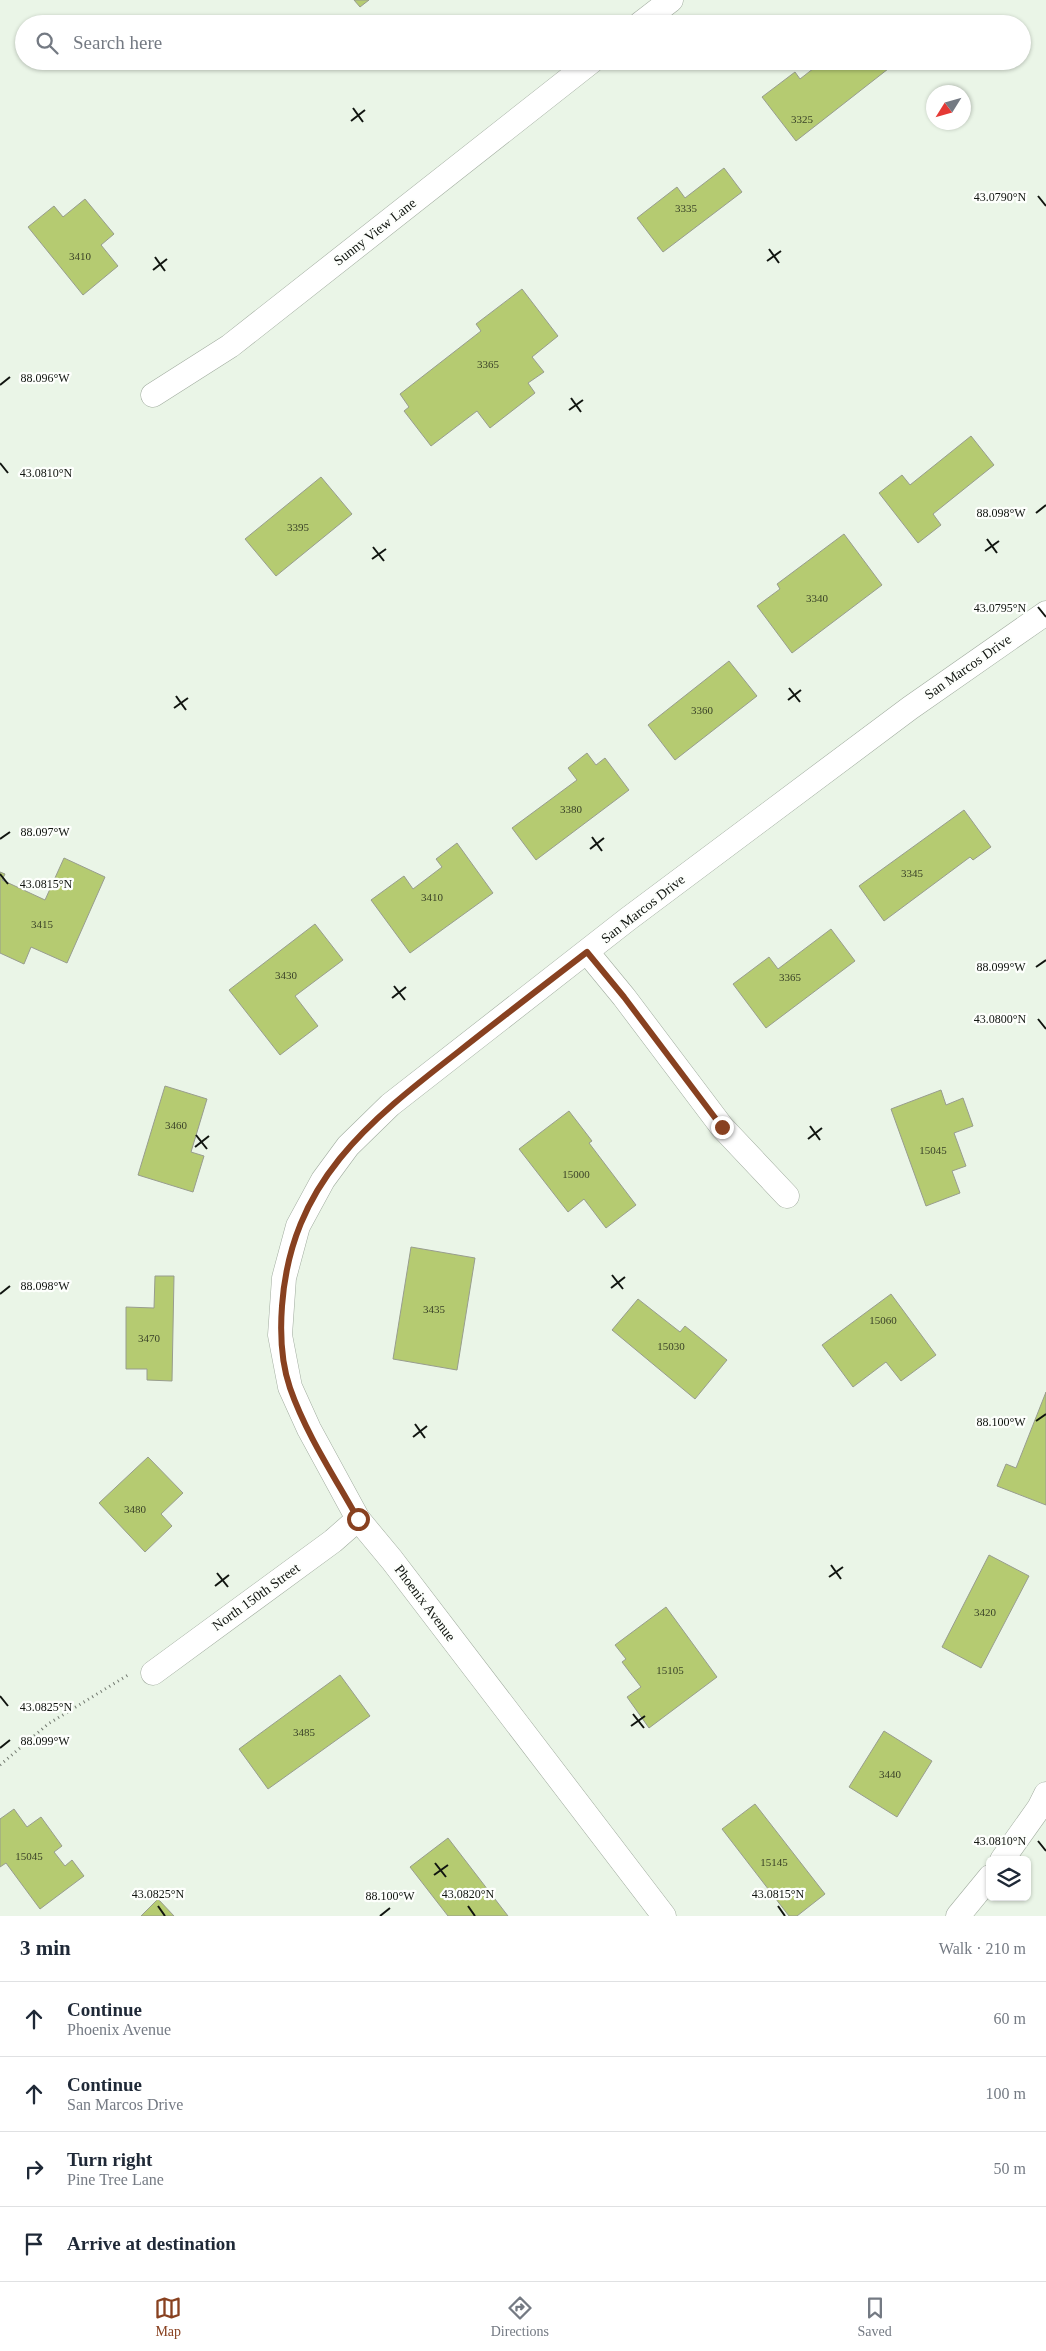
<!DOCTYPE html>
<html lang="en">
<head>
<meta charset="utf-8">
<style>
  :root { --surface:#fff; --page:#f6f6f7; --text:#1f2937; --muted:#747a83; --line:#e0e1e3; --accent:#884120 }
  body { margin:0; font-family:"Times New Roman",serif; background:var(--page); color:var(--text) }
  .controls { position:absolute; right:15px; bottom:15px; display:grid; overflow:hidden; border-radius:8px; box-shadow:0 1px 4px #0004 }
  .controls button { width:45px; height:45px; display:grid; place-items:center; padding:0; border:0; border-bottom:1px solid var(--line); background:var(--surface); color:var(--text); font:25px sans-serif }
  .compass { position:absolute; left:926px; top:85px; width:45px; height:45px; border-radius:50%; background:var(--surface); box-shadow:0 1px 4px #0004; rotate:233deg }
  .stop { position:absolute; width:15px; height:15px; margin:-11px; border:4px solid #884120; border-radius:50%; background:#fff }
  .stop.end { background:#884120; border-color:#fff; box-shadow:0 1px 5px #0008 }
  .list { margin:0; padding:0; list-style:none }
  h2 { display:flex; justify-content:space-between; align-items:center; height:65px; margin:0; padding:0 20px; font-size:21px }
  h2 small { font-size:16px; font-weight:400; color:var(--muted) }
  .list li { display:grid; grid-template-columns:32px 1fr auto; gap:15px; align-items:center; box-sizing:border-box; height:75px; padding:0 20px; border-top:1px solid var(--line) }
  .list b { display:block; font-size:19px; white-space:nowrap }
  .list p { margin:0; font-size:16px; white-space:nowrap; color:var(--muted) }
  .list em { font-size:16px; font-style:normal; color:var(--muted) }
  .icon { flex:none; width:28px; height:28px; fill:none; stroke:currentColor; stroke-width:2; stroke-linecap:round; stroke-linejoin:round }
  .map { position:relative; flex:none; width:1046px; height:1916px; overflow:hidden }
  .search { position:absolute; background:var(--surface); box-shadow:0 1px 4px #0004; left:15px; right:15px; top:15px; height:55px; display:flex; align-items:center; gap:12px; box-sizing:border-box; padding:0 18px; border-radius:28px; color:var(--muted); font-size:19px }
  .sheet { height:365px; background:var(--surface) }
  nav { display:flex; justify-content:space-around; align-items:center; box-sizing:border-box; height:70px; border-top:1px solid var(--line); background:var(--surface); font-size:14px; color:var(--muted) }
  nav a { display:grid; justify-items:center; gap:2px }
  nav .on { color:var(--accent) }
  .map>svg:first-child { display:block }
  .building { fill:#b5cb71; stroke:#989d8e }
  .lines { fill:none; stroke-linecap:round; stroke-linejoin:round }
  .minor-casing { stroke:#a1ac9f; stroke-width:25 }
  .path { stroke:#737a71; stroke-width:3; stroke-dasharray:1 4; stroke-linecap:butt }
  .minor { stroke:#fff; stroke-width:24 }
  .route { stroke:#884120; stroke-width:6 }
  .ticks { fill:none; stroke:#111510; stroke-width:2 }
  .labels { text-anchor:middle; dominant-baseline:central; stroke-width:4.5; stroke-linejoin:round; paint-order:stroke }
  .number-label { font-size:11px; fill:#3a4228 }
  .street-label { font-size:14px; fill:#111510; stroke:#fdfffc }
  .ticks-label { font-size:12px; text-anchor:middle; fill:#111510; stroke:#fdfffc; stroke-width:4.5; stroke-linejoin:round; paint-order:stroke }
</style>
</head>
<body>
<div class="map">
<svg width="1046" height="1916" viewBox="0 0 1046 1916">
  <rect width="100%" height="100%" fill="#eaf5e7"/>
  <g class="building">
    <polygon points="354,0 369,0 360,7"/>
    <polygon points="823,61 882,61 888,69 796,141 762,97 795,72 800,79"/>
    <polygon points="724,168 742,192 663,252 637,218 677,187 685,198"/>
    <polygon points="85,199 114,234 101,245 118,266 83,295 28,227 54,206 63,217"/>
    <polygon points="522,289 558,336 532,357 544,372 528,383 535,393 490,428 477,411 431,446 404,411 409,407 400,394 481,331 476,324"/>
    <polygon points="971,436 994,465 933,514 941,525 918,543 879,493 902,475 910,485"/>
    <polygon points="321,477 352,514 276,576 245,539"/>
    <polygon points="844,534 882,585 792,653 757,606 780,589 777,584"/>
    <polygon points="729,661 757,696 675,760 648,725"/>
    <polygon points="587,753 596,765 605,758 629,790 536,860 512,828 577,780 568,768"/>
    <polygon points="964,810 991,847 973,860 970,857 884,921 859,886"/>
    <polygon points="457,843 493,893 410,953 371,900 404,876 413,889 442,867 436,859"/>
    <polygon points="64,858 105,877 67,963 31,947 24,964 0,953 0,872 5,874 2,880 45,900"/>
    <polygon points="315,924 343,960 295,996 318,1026 280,1055 229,990"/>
    <polygon points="831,929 855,961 766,1028 733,984 769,957 778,969"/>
    <polygon points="165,1086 207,1099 191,1152 204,1156 193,1192 138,1175"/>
    <polygon points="941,1090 946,1105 963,1098 973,1126 954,1133 966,1166 952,1171 960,1193 926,1206 891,1109"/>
    <polygon points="569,1111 592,1141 589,1143 636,1205 606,1228 584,1199 568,1212 519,1149"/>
    <polygon points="411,1247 475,1258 457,1370 393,1359"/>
    <polygon points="155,1276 174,1276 172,1381 147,1380 147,1369 126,1369 126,1307 154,1308"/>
    <polygon points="891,1294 936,1355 901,1381 886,1362 853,1387 822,1345"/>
    <polygon points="638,1299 680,1332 685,1326 727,1360 695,1399 612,1330"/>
    <polygon points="1046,1392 1046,1505 997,1486 1006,1464 1016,1468"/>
    <polygon points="148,1457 183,1493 161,1514 172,1526 145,1552 99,1503"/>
    <polygon points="989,1555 1029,1576 981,1668 942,1647"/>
    <polygon points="666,1607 717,1677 649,1728 627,1697 641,1687 622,1662 626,1659 615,1645"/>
    <polygon points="340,1675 370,1716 268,1789 239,1749"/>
    <polygon points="884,1731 932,1761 897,1817 849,1787"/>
    <polygon points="755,1804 825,1894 797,1916 789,1916 722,1829"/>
    <polygon points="14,1809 27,1827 41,1817 62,1846 54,1852 65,1866 72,1860 84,1876 40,1909 6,1863 0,1867 0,1819"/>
    <polygon points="448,1838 508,1916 448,1916 410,1867"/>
    <polygon points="158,1899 174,1916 141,1916"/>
  </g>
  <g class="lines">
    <g class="minor-casing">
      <g id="minor">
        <polyline points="640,24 671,0"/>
        <polyline points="153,395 230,346 592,61"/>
        <polyline points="587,952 624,997 722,1127 787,1196"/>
        <polyline points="153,1673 333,1541 358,1519"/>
        <polyline points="1002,1860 1039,1808 1046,1794"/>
        <polyline points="664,1916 392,1560 358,1519 309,1429 290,1387 280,1335 284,1278 298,1226 323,1180 348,1146 390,1105 628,919 910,708 1046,613"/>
        <polyline points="958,1916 990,1877"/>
      </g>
    </g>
    <polyline class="path" points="0,1765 48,1724 128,1675"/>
    <use href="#minor" class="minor"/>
  </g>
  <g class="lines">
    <path class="route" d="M358,1519C334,1476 306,1434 290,1388C281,1362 280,1333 282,1306C291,1182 368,1122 458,1052C501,1018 544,985 587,952L624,997L722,1127"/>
  </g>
  <path class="ticks" d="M353,108L363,122M351,121L365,110M1038,196L1046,206M769,249L779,263M155,257L165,271M767,261L781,251M153,270L167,259M0,385L10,377M571,398L581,412M569,410L583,400M0,463L8,473M1036,513L1046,505M987,539L997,553M373,547L384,561M985,551L999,541M372,559L386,549M1038,607L1046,617M789,688L800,702M176,696L186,710M788,700L801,690M174,708L188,698M592,837L602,851M0,839L10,832M590,849L604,838M0,874L8,884M1036,967L1046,960M394,986L405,1000M392,998L406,987M1038,1019L1046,1029M810,1126L820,1140M196,1135L207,1149M808,1139L822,1128M195,1147L209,1136M612,1275L623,1289M611,1288L625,1277M0,1294L10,1286M1036,1421L1046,1414M415,1424L425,1438M413,1437L427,1426M831,1565L841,1579M217,1573L228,1587M829,1577L843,1567M215,1586L229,1575M0,1696L8,1706M633,1714L644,1728M631,1726L645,1716M0,1748L10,1740M1038,1841L1046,1851M435,1863L446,1877M434,1875L448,1865M158,1906L165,1916M468,1906L475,1916M778,1906L785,1916M380,1916L390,1908"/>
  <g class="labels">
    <g class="number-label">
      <text x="802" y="119">3325</text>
      <text x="686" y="208">3335</text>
      <text x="80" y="256">3410</text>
      <text x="488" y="364">3365</text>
      <text x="298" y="527">3395</text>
      <text x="817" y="598">3340</text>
      <text x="702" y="710">3360</text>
      <text x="571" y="809">3380</text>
      <text x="912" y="873">3345</text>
      <text x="432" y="897">3410</text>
      <text x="42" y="924">3415</text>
      <text x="286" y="975">3430</text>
      <text x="790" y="977">3365</text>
      <text x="176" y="1125">3460</text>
      <text x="933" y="1150">15045</text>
      <text x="576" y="1174">15000</text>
      <text x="434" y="1309">3435</text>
      <text x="883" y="1320">15060</text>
      <text x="149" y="1338">3470</text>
      <text x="671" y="1346">15030</text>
      <text x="135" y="1509">3480</text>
      <text x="985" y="1612">3420</text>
      <text x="670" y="1670">15105</text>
      <text x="304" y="1732">3485</text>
      <text x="890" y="1774">3440</text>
      <text x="29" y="1856">15045</text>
      <text x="774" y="1862">15145</text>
    </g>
    <g class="street-label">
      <text transform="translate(375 232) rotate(-38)">Sunny View Lane</text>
      <text transform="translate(968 667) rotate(-35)">San Marcos Drive</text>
      <text transform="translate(643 909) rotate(-38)">San Marcos Drive</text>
      <text transform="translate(256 1597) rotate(-36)">North 150th Street</text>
      <text transform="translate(425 1603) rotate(53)">Phoenix Avenue</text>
    </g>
  </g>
  <g class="ticks-label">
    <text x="1000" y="201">43.0790°N</text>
    <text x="45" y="382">88.096°W</text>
    <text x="46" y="477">43.0810°N</text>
    <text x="1001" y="517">88.098°W</text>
    <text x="1000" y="612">43.0795°N</text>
    <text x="45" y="836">88.097°W</text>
    <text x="46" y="888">43.0815°N</text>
    <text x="1001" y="971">88.099°W</text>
    <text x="1000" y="1023">43.0800°N</text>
    <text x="45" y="1290">88.098°W</text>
    <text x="1001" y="1426">88.100°W</text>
    <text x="46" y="1711">43.0825°N</text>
    <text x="45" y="1745">88.099°W</text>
    <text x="1000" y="1845">43.0810°N</text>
    <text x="158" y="1898">43.0825°N</text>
    <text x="468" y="1898">43.0820°N</text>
    <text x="778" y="1898">43.0815°N</text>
    <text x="390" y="1900">88.100°W</text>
  </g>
</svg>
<div class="controls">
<button><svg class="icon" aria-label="layers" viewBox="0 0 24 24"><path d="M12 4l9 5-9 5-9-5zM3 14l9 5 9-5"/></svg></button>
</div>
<svg class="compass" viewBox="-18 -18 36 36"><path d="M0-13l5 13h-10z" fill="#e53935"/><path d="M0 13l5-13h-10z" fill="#747a83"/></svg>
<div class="stop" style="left:358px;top:1519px"></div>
<div class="stop end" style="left:722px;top:1127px"></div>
<div class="search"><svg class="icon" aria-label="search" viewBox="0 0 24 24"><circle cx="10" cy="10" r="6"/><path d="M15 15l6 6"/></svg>Search here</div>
</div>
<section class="sheet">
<h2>3 min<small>Walk · 210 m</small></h2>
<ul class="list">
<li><svg class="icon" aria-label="ahead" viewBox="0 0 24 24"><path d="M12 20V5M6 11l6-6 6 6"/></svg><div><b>Continue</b><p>Phoenix Avenue</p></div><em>60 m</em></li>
<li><svg class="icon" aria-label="ahead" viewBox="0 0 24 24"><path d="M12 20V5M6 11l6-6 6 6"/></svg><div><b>Continue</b><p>San Marcos Drive</p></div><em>100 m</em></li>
<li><svg class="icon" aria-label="right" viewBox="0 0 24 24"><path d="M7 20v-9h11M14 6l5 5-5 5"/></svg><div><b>Turn right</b><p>Pine Tree Lane</p></div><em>50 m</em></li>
<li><svg class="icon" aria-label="arrive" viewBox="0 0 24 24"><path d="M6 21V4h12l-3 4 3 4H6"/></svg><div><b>Arrive at destination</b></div></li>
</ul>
</section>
<nav>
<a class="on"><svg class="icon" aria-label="map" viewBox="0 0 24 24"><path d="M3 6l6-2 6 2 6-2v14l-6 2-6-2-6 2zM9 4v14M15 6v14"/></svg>Map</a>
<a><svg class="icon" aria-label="directions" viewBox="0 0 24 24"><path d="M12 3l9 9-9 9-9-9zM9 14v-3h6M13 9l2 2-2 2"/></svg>Directions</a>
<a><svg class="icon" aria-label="saved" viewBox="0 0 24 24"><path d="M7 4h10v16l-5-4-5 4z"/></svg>Saved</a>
</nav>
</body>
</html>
